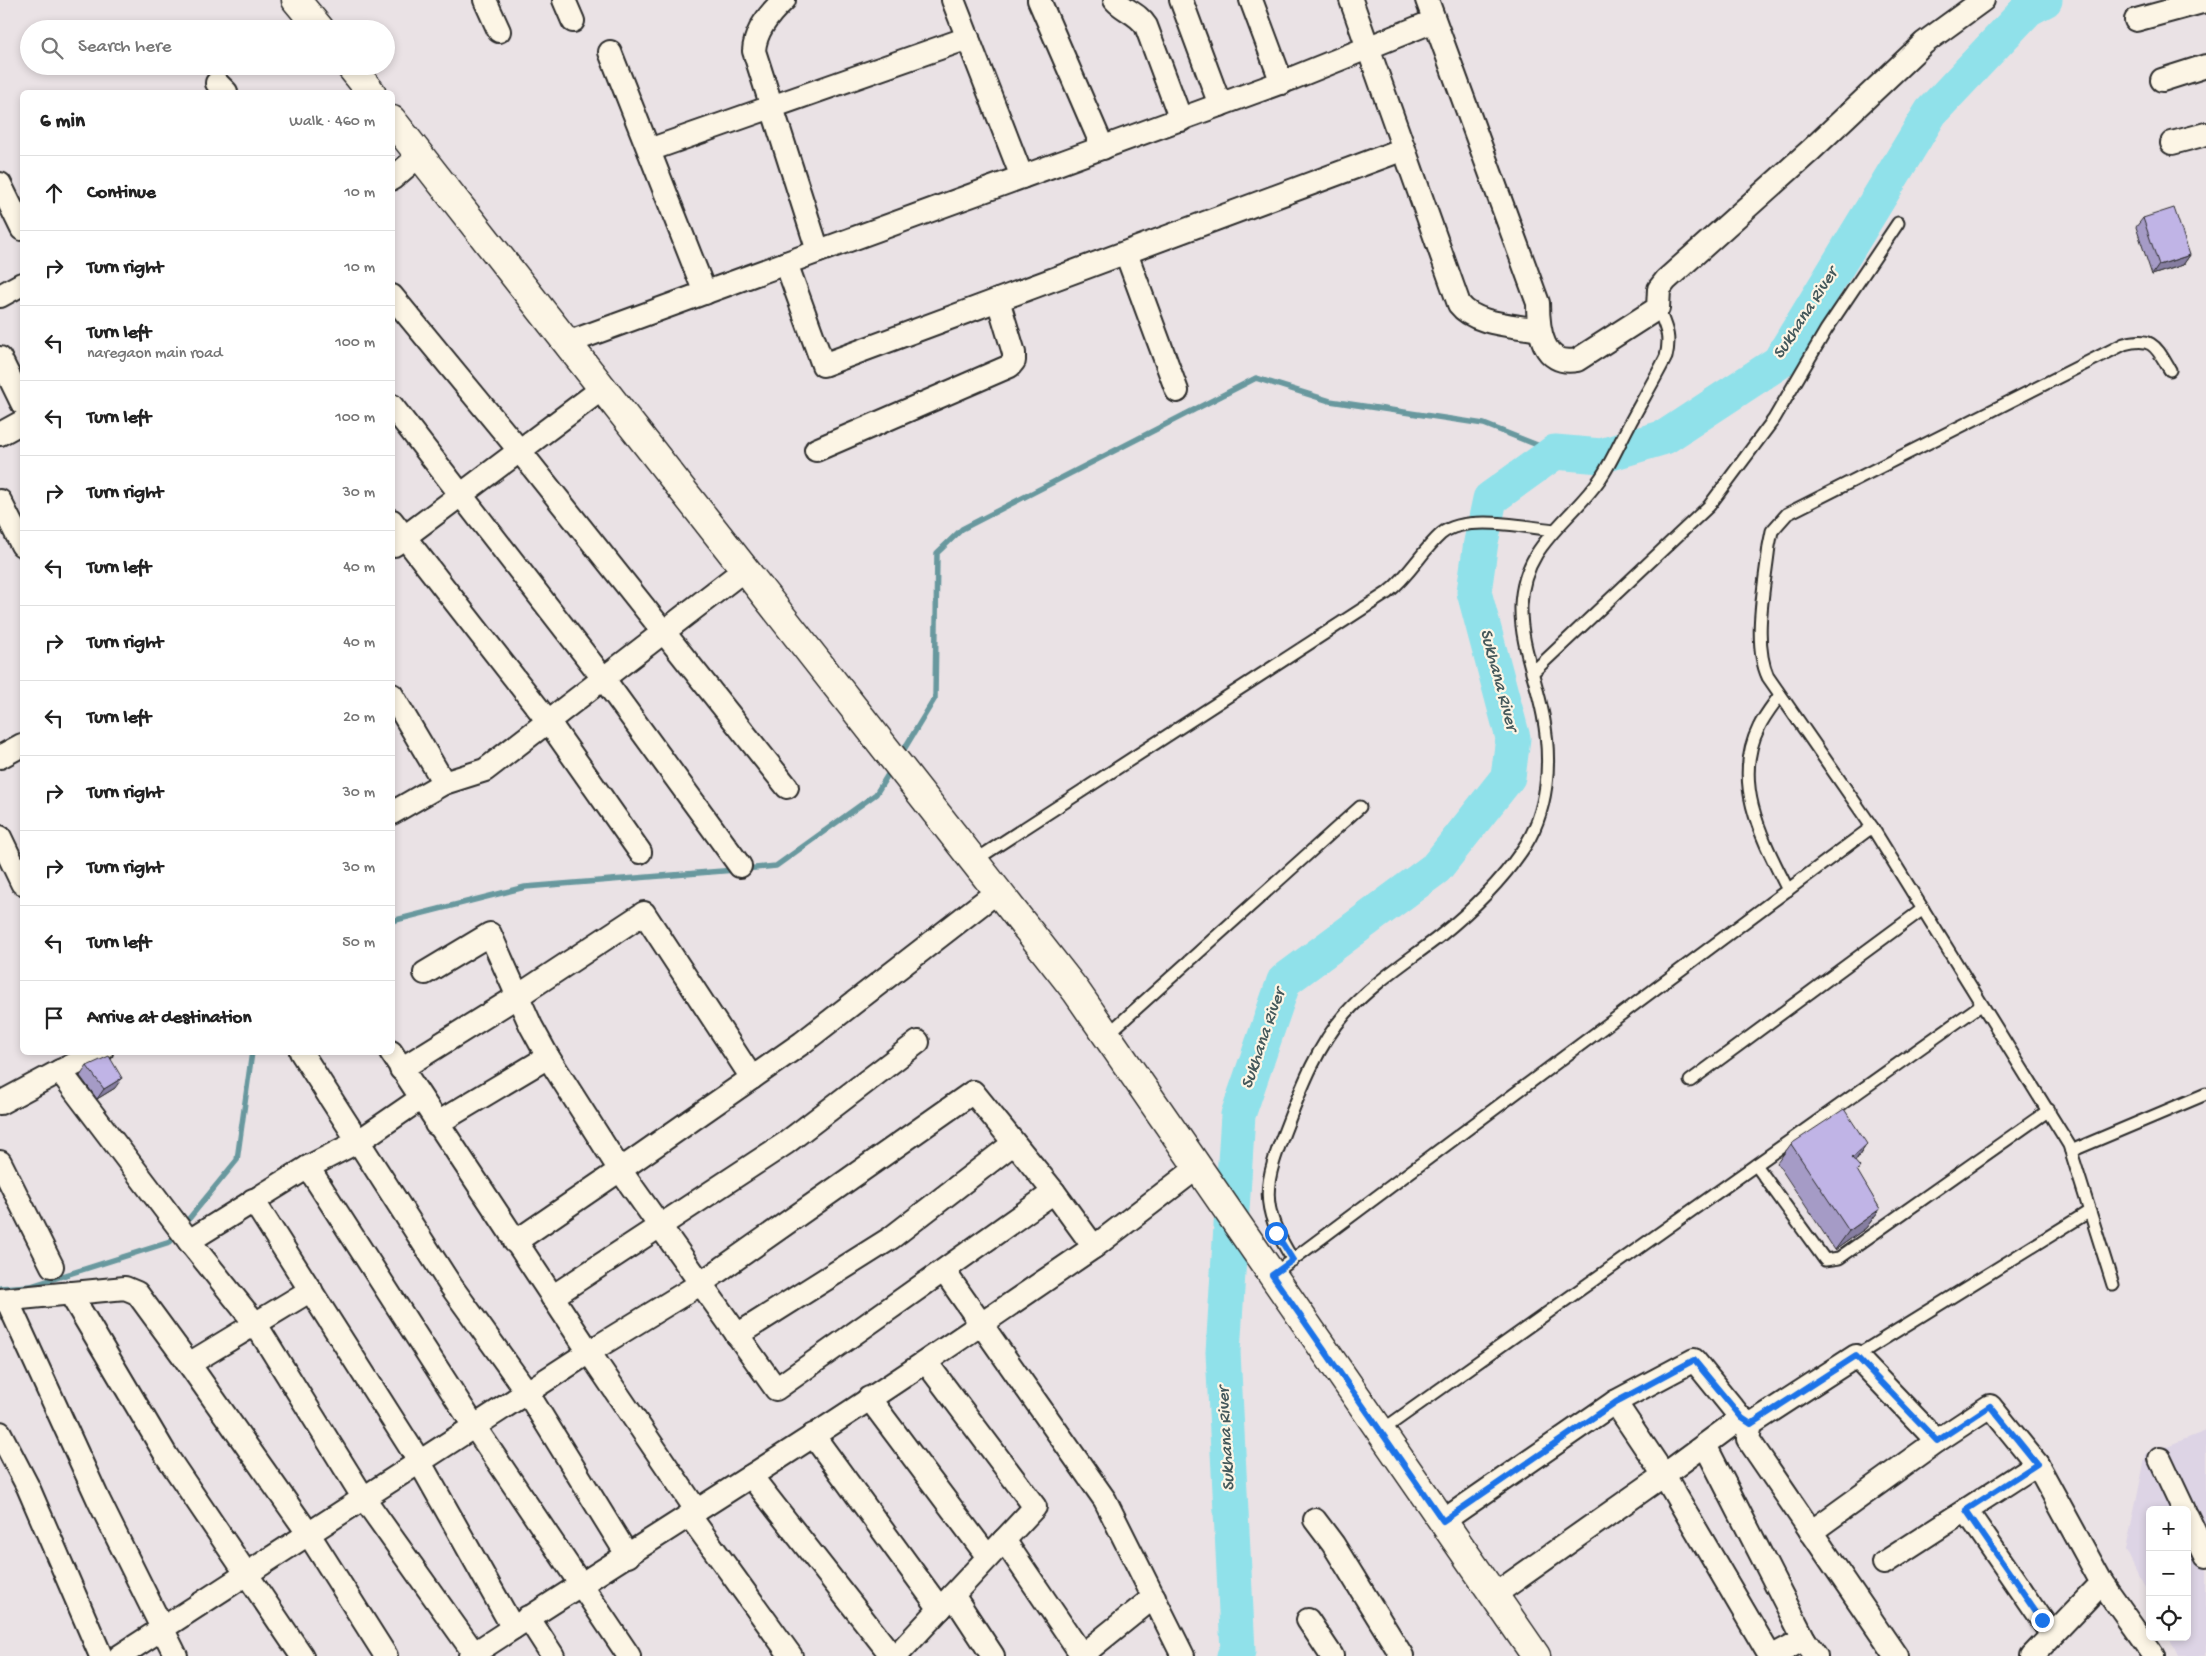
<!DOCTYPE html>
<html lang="en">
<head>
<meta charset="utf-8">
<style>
  :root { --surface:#fff; --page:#f6f6f6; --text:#222; --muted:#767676; --line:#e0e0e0 }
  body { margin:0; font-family:"Gochi Hand",sans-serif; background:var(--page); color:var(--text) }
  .controls { position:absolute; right:15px; bottom:15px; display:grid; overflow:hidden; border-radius:8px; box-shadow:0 2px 8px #0003 }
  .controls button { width:45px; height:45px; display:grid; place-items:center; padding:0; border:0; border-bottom:1px solid var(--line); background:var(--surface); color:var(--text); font:25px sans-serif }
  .stop { position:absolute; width:15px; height:15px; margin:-11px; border:4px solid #1a73e8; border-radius:50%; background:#fff }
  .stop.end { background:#1a73e8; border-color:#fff; box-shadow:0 1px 5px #0008 }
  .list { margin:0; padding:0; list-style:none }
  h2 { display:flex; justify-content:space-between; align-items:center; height:65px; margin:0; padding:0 20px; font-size:21px }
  h2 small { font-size:16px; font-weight:400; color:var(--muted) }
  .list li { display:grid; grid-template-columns:32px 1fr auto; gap:15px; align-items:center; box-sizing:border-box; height:75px; padding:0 20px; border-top:1px solid var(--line) }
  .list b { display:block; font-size:19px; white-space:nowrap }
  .list p { margin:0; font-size:16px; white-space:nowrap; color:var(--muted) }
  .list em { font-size:16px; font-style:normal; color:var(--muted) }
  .icon { flex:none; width:28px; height:28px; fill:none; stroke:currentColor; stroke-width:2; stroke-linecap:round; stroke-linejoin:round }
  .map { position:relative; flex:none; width:2206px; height:1656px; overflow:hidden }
  .search { position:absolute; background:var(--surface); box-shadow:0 2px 8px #0003; left:20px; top:20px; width:375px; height:55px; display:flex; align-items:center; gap:12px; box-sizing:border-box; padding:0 18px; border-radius:28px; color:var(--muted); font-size:19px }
  .panel { position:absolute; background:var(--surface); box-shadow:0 2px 8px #0003; left:20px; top:90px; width:375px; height:965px; border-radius:8px }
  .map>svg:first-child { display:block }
  .built { fill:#ddd4e5 }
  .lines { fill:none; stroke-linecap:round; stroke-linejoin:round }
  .stream { stroke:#68989e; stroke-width:5.5 }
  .river { stroke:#90e1ea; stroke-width:35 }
  .service-casing { stroke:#2b2b2b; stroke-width:15 }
  .minor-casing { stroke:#2b2b2b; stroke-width:26 }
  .tertiary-casing { stroke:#2b2b2b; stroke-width:31 }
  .service { stroke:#fcf5e5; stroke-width:11 }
  .minor { stroke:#fcf5e5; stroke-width:22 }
  .tertiary { stroke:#fcf5e5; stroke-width:28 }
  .wall { fill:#a59bc6; stroke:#2b2b2b }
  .shaded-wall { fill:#867ea1; stroke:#2b2b2b }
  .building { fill:#c0b4e6; stroke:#2b2b2b }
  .route { stroke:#1a73e8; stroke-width:6 }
  .labels { text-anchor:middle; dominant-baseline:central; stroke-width:4.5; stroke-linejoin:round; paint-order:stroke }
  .water-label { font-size:18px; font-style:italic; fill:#44585b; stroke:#fcf5e5 }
</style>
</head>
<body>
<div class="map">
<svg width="2206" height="1656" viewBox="0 0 2206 1656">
  <rect width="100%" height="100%" fill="#eae2e5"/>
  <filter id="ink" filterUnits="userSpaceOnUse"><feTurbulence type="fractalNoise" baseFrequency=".02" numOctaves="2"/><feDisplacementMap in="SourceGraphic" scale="10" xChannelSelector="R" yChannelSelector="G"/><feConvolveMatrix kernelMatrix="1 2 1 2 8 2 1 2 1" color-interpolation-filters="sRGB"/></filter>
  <g filter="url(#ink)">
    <polygon class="built" points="2206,1431 2206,1656 2178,1656 2169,1637 2187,1637 2187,1510 2150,1510 2150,1599 2126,1550 2146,1454"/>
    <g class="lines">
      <g class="stream">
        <polyline points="900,756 935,698 937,553 962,529 1256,378 1330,401 1484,424 1555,452"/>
        <polyline points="745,869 776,866 876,794 892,768"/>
        <polyline points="392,921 525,887 735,870"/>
        <polyline points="183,1226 237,1160 252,1052"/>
        <polyline points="0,1288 31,1286 170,1242 177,1233"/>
      </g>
      <polyline class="river" points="1234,1656 1238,1651 1223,1352 1238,1115 1284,981 1436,868 1508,777 1513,738 1474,592 1481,542 1490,499 1555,452 1601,456 1665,437 1779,362 1931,112 2028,9 2045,0"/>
      <g class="service-casing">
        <g id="service">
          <polyline points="1532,673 1709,506 1774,419 1826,330 1898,223"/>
          <path d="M1780,695C1773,705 1764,716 1759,727C1731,783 1763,840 1788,890"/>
          <path d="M974,861L1387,593C1410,575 1421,552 1441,534C1465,514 1525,527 1554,530"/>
          <polyline points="1107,1035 1360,807"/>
          <polyline points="1690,1081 1923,909"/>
          <polyline points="2071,1151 2206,1094"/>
          <polyline points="1756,1165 1825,1260 1839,1258 2049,1110"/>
          <path d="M1293,1260C1258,1204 1264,1184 1287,1125C1302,1086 1318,1045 1346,1013C1374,982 1408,961 1440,936C1471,911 1499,884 1521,852C1549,813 1552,761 1543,715C1536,678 1520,643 1521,606C1523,545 1569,523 1600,479C1611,463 1619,444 1628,427C1640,404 1654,381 1666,357C1671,336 1666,328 1658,308"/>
          <polyline points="1272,1275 1872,827"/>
          <path d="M2113,1285L2069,1145L1872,827L1768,677C1752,643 1765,583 1769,546L1772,531L1787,514L2124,344C2153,336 2156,347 2170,370"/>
          <polyline points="1856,1356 2090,1211"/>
          <polyline points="1381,1431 1981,1005"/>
        </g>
      </g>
      <g class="minor-casing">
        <g id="minor">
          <polyline points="485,0 499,31"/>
          <polyline points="564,0 573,21"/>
          <path d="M784,0C770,13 755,32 754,51L818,251"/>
          <polyline points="953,0 1022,177"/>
          <polyline points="1039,0 1103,148"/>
          <path d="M1115,0C1125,11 1138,13 1146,26L1181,120"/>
          <polyline points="1181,0 1220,105"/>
          <polyline points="1251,0 1282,83"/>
          <path d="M1351,0L1459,304C1475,325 1514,325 1539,330"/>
          <path d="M1427,0L1538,303C1538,329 1542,367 1577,360L1658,308L1659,289L1666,280L1811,150L1924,43L1983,0"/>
          <polyline points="2136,20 2206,1"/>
          <polyline points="610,52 705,293"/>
          <polyline points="2162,80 2206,66"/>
          <polyline points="217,83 226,92"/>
          <polyline points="2172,143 2206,134"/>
          <polyline points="649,150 968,38"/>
          <polyline points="392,179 420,155"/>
          <polyline points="0,184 22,229"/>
          <polyline points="1126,253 1177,391"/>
          <polyline points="786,263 823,365 1404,149"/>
          <polyline points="0,296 22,284"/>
          <polyline points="392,296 519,450 787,787"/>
          <polyline points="567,343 1293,78 1434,21"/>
          <polyline points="0,358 22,403"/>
          <polyline points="392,406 603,678 740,866"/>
          <polyline points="0,434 22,422"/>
          <polyline points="816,450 1010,366 1014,361 1014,353 998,300"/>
          <polyline points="0,501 22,545"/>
          <polyline points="392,521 548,721 640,852"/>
          <polyline points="394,545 603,388"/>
          <polyline points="392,695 444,783"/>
          <polyline points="0,757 22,745"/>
          <polyline points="392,813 444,783 485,770 745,569"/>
          <polyline points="0,837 22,883"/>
          <polyline points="425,973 490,934 531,1026 548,1057 620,1170 515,1242"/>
          <polyline points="301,1052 451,1286 527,1392 628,1556"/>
          <polyline points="401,1069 518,996 644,913 752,1078"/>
          <polyline points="60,1071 189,1241"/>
          <polyline points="0,1103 60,1071 101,1052"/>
          <polyline points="436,1124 548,1057"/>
          <polyline points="0,1162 52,1266"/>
          <polyline points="308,1167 359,1141 420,1099"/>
          <polyline points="253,1200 419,1461 513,1628"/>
          <polyline points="1094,1247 1198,1167"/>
          <polyline points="944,1271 1105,1500 1183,1656"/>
          <polyline points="311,1290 189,1364 308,1533 386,1656"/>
          <polyline points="70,1293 166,1455 302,1656"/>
          <polyline points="552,1297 786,1143 918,1042"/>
          <polyline points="0,1300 125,1288 137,1293 189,1364"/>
          <polyline points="7,1300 99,1501 176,1656"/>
          <polyline points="737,1335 891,1238 1014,1143"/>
          <polyline points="869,1398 988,1557"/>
          <polyline points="1615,1402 1694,1360 1741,1418"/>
          <polyline points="1751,1424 1748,1439 1896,1656"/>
          <polyline points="0,1433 28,1487 101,1656"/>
          <polyline points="813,1435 940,1609"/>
          <polyline points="1705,1445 1804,1639"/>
          <polyline points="2160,1459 2184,1510"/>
          <polyline points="751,1476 892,1656"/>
          <polyline points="1966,1510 2052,1635"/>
          <polyline points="697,1511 589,1352 700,1284 973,1092 1054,1192"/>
          <polyline points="689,1515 791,1656"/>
          <polyline points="2187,1516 2206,1556"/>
          <polyline points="1315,1520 1333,1544 1402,1656"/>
          <polyline points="1443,1521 1615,1402 1664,1475 1741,1418 1751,1424 1856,1356 1937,1441 1990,1406 2037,1464"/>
          <polyline points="1811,1532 1937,1441"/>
          <polyline points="1004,1540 1082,1655 1081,1656"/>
          <polyline points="1884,1563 2037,1464 2102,1583 2032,1656"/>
          <polyline points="2102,1583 2154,1656"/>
          <polyline points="953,1595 993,1656"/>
          <polyline points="1494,1595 1664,1475 1770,1656"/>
          <polyline points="528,1617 553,1656"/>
          <polyline points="1308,1620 1332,1656"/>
          <polyline points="474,1653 363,1497 255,1323 189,1241 308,1167 474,1426 629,1656"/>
          <polyline points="1082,1655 1154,1597"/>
          <polyline points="120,1656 589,1352 391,1052"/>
          <path d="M470,1656C621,1557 776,1463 925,1362C982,1324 1038,1285 1094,1247L1054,1192L776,1389L620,1170L802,1043L998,891"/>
          <polyline points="896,1656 1035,1507 926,1362"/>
          <polyline points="1773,1656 1804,1639 1816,1656"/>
        </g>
      </g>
      <g class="tertiary-casing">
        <g id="tertiary">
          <polyline points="296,0 320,29"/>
          <polyline points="350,66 371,92"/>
          <polyline points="392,120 1076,991 1536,1656"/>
        </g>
      </g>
      <use href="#service" class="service"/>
      <use href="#minor" class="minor"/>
      <use href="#tertiary" class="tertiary"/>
    </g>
    <g class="wall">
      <polygon points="2143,218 2190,255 2183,265 2152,275 2136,227"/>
      <polygon points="87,1066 115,1088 97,1099 80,1076"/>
      <polygon points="1791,1144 1867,1144 1855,1162 1860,1167 1857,1171 1880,1209 1866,1228 1835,1250 1777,1163"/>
    </g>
    <g class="shaded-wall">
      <polygon points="2190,255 2183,265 2152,275 2159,265"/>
      <polygon points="122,1078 115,1088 97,1099 104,1089"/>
      <polygon points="1867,1144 1853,1164 1852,1158"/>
      <polygon points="1880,1209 1866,1228 1835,1250 1849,1231"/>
    </g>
    <g class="building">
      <polygon points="2174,208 2190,255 2159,265 2143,218"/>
      <polygon points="109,1056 122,1078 104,1089 87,1066"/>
      <polygon points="1844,1109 1867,1144 1852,1158 1860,1167 1857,1170 1880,1209 1849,1231 1791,1144"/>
    </g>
  </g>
  <g class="lines" filter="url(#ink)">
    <polyline class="route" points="1276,1233 1293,1260 1272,1275 1443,1521 1616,1402 1694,1360 1742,1418 1751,1424 1856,1356 1937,1441 1990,1406 2037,1464 1966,1510 2042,1620"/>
  </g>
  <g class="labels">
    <g class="water-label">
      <text transform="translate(1806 314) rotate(-57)">Sukhana River</text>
      <text transform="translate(1498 680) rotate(75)">Sukhana River</text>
      <text transform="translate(1264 1039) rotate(-71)">Sukhana River</text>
      <text transform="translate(1227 1439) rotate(-93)">Sukhana River</text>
    </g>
  </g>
</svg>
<div class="controls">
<button>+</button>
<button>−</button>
<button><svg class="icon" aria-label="locate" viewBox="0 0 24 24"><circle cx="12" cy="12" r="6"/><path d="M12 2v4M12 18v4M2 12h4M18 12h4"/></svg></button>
</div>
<div class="stop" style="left:1276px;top:1233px"></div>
<div class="stop end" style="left:2042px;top:1620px"></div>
<div class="search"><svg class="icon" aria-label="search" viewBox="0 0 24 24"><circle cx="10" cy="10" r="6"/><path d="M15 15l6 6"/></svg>Search here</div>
<section class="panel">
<h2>6 min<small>Walk · 460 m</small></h2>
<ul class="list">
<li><svg class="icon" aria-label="ahead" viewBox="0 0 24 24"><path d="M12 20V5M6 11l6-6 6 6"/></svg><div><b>Continue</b></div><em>10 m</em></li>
<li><svg class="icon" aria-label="right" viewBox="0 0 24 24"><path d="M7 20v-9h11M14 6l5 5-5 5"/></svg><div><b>Turn right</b></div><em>10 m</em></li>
<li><svg class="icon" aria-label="left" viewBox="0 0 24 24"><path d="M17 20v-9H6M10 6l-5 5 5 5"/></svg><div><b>Turn left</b><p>naregaon main road</p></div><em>100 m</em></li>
<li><svg class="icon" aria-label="left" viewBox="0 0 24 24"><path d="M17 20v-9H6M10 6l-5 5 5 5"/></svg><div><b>Turn left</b></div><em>100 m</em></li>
<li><svg class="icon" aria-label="right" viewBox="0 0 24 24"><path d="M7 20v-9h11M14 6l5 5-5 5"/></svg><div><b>Turn right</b></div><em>30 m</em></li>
<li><svg class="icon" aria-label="left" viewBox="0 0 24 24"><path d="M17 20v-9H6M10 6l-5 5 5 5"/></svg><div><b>Turn left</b></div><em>40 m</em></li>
<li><svg class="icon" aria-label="right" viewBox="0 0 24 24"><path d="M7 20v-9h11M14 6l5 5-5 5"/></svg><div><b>Turn right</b></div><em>40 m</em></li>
<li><svg class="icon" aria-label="left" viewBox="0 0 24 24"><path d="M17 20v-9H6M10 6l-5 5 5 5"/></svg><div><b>Turn left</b></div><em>20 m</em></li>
<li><svg class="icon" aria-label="right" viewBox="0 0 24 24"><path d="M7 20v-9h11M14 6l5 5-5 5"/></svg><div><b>Turn right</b></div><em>30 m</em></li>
<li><svg class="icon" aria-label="right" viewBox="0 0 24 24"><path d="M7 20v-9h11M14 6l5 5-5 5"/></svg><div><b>Turn right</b></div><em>30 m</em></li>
<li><svg class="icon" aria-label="left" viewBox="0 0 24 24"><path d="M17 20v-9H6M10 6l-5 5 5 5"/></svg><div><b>Turn left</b></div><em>50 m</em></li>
<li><svg class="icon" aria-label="arrive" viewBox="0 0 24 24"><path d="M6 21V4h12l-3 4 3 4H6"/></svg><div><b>Arrive at destination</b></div></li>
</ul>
</section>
</div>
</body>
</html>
